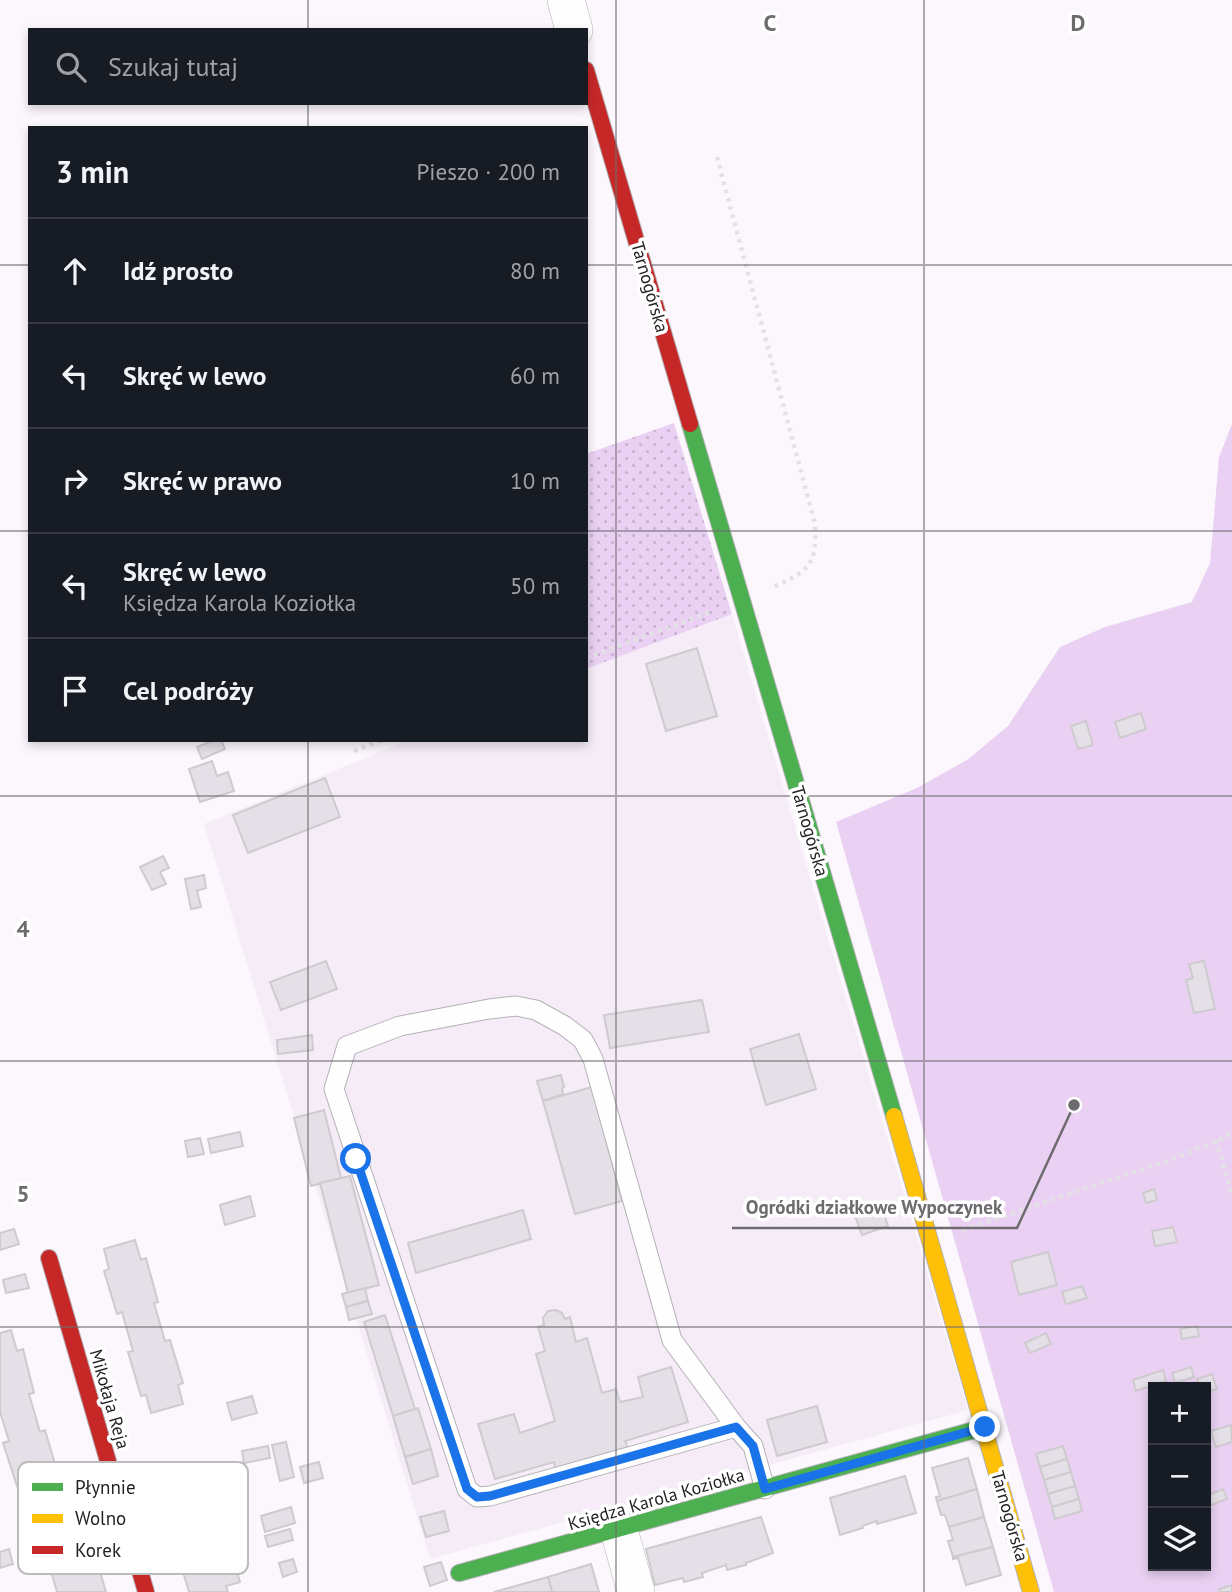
<!DOCTYPE html>
<html lang="pl">
<head>
<meta charset="utf-8">
<style>
  :root { --surface:#171b24; --page:#242831; --text:#f1f3f6; --muted:#9ea1a6; --line:#363941 }
  body { margin:0; font-family:"PT Sans",sans-serif; background:var(--page); color:var(--text) }
  .controls { position:absolute; right:21px; bottom:21px; display:grid; overflow:hidden; border-radius:0px; box-shadow:0 4px 10px #0003 }
  .controls button { width:63px; height:63px; display:grid; place-items:center; padding:0; border:0; border-bottom:2px solid var(--line); background:var(--surface); color:var(--text); font:35px sans-serif }
  .stop { position:absolute; width:21px; height:21px; margin:-16px; border:5px solid #1a73e8; border-radius:50%; background:#fff }
  .stop.end { background:#1a73e8; border-color:#fff; box-shadow:0 2px 7px #0008 }
  .list { margin:0; padding:0; list-style:none }
  h2 { display:flex; justify-content:space-between; align-items:center; height:91px; margin:0; padding:0 28px; font-size:30px }
  h2 small { font-size:23px; font-weight:400; color:var(--muted) }
  .list li { display:grid; grid-template-columns:46px 1fr auto; gap:21px; align-items:center; box-sizing:border-box; height:105px; padding:0 28px; border-top:2px solid var(--line) }
  .list b { display:block; font-size:26px; white-space:nowrap }
  .list p { margin:0; font-size:23px; white-space:nowrap; color:var(--muted) }
  .list em { font-size:23px; font-style:normal; color:var(--muted) }
  .icon { flex:none; width:38px; height:38px; fill:none; stroke:currentColor; stroke-width:2; stroke-linecap:round; stroke-linejoin:round }
  .map { position:relative; flex:none; width:1232px; height:1592px; overflow:hidden }
  .search { position:absolute; background:var(--surface); box-shadow:0 4px 10px #0003; left:28px; top:28px; width:560px; height:77px; display:flex; align-items:center; gap:18px; box-sizing:border-box; padding:0 24px; border-radius:0px; color:var(--muted); font-size:26px }
  .panel { position:absolute; background:var(--surface); box-shadow:0 4px 10px #0003; left:28px; top:126px; width:560px; height:616px; border-radius:0px }
  .map>svg:first-child { display:block }
  .built { fill:#f5ecf8 }
  .grass { fill:url(#grass-dots) }
  .green { fill:#ead1f3; fill-rule:evenodd }
  .building { fill:#e5dfe7; stroke:#cecbcf; stroke-width:2 }
  .lines { fill:none; stroke-linecap:round; stroke-linejoin:round }
  .lane-casing { stroke:#b4b1b5; stroke-width:21 }
  .street-casing { stroke:#b4b1b5; stroke-width:38 }
  .fast-casing { stroke:#b4b1b5; stroke-width:18 }
  .slow-casing { stroke:#b4b1b5; stroke-width:18 }
  .jam-casing { stroke:#b4b1b5; stroke-width:18 }
  .path { stroke:#e3e2e3; stroke-width:4.5; stroke-dasharray:3.5 5; stroke-linecap:butt }
  .lane { stroke:#fefeff; stroke-width:19 }
  .street { stroke:#fefeff; stroke-width:37 }
  .fast { stroke:#4caf50; stroke-width:16 }
  .slow { stroke:#ffc107; stroke-width:16 }
  .jam { stroke:#c62828; stroke-width:16 }
  .route { stroke:#1a73e8; stroke-width:9 }
  .grid { fill:none; stroke:#6e6b6f; stroke-width:2; stroke-opacity:0.55 }
  .labels { text-anchor:middle; dominant-baseline:central; stroke-width:7; stroke-linejoin:round; paint-order:stroke }
  .street-label { font-size:18px; fill:#221f23; stroke:#fff }
  .key { fill:#fff; stroke:#bdbcbd; stroke-width:2 }
  .key-label { font-size:19px; fill:#221f23 }
  .grid-label { font-size:23px; text-anchor:middle; font-weight:bold; fill:#6e6b6f; stroke:#fff; stroke-width:7; stroke-linejoin:round; paint-order:stroke }
  .leader { fill:none; stroke:#6e6b6f; stroke-width:2.5 }
  .callout-dot { fill:#6e6b6f; stroke:#fff; stroke-width:2.5 }
  .callout-label { font-size:19px; text-anchor:middle; font-weight:bold; fill:#6e6b6f; stroke:#fff; stroke-width:7; stroke-linejoin:round; paint-order:stroke }
</style>
</head>
<body>
<div class="map">
<svg width="1232" height="1592" viewBox="0 0 1232 1592">
  <defs>
    <pattern id="grass-dots" width="8" height="8" patternUnits="userSpaceOnUse" patternTransform="scale(1.75)"><rect width="8" height="8" fill="#ead1f3"/><path d="M2 2h.1M6 6h.1" fill="none" stroke="#c8b3d0" stroke-width="1.8" stroke-linecap="round"/></pattern>
  </defs>
  <rect width="100%" height="100%" fill="#fbf7fc"/>
  <polygon class="built" points="732,614 968,1410 430,1559 204,824 409,740 586,740 586,669"/>
  <polygon class="grass" points="674,423 732,614 586,669 586,454"/>
  <path class="green" d="M1232,424V1592H1054L836,822L917,788L967,760L1008,726L1060,647L1105,627L1192,602L1210,563L1219,457ZM1153,1387H1206V1566H1153Z"/>
  <g class="building">
    <polygon points="697,648 717,716 666,731 646,664"/>
    <polygon points="1141,713 1146,729 1120,738 1115,722"/>
    <polygon points="1086,721 1093,745 1078,749 1071,726"/>
    <polygon points="214,740 221,740 225,749 202,759 197,747"/>
    <polygon points="212,761 217,776 228,772 234,791 200,802 189,769"/>
    <polygon points="325,778 340,817 248,853 233,815"/>
    <polygon points="163,856 169,868 160,872 166,884 152,890 140,867"/>
    <polygon points="204,875 206,888 197,891 201,907 191,909 185,879"/>
    <polygon points="326,961 337,989 281,1010 270,982"/>
    <polygon points="1204,961 1215,1009 1194,1013 1186,980 1193,978 1189,964"/>
    <polygon points="702,1000 709,1032 610,1048 604,1015"/>
    <polygon points="799,1034 816,1089 766,1105 750,1049"/>
    <polygon points="312,1035 313,1050 278,1054 277,1040"/>
    <polygon points="561,1075 564,1087 562,1088 563,1094 543,1101 537,1081"/>
    <polygon points="592,1087 622,1201 575,1214 543,1101"/>
    <polygon points="324,1110 341,1178 311,1186 294,1118"/>
    <polygon points="240,1132 243,1146 211,1153 208,1139"/>
    <polygon points="200,1138 204,1154 188,1157 185,1141"/>
    <polygon points="350,1176 379,1285 348,1293 320,1183"/>
    <polygon points="1154,1189 1157,1200 1146,1203 1143,1193"/>
    <polygon points="250,1196 255,1216 225,1225 220,1205"/>
    <polygon points="881,1206 888,1226 862,1235 855,1216"/>
    <polygon points="523,1210 531,1239 416,1273 408,1243"/>
    <polygon points="1173,1227 1177,1242 1155,1246 1152,1231"/>
    <polygon points="14,1229 19,1244 0,1250 0,1233"/>
    <polygon points="135,1240 141,1260 146,1258 158,1302 154,1303 165,1341 170,1340 183,1383 178,1385 183,1404 151,1413 146,1395 141,1396 128,1352 133,1351 122,1312 117,1314 104,1271 109,1269 104,1249"/>
    <polygon points="1048,1252 1057,1285 1019,1295 1011,1262"/>
    <polygon points="25,1274 29,1288 6,1293 3,1280"/>
    <polygon points="1082,1286 1087,1298 1066,1304 1062,1292"/>
    <polygon points="365,1288 368,1301 346,1307 342,1294"/>
    <polygon points="368,1301 372,1314 349,1320 346,1307"/>
    <polygon points="556,1310 562,1313 565,1319 570,1317 576,1342 587,1338 602,1393 616,1389 620,1402 643,1397 638,1377 671,1367 688,1422 625,1441 628,1447 555,1468 554,1462 495,1479 478,1424 514,1414 520,1433 555,1421 536,1354 545,1351 538,1327 544,1325 543,1318 548,1311"/>
    <polygon points="385,1315 415,1409 393,1416 364,1322"/>
    <polygon points="1197,1326 1199,1336 1182,1339 1180,1329"/>
    <polygon points="11,1330 17,1351 23,1349 34,1393 29,1394 40,1432 45,1430 58,1474 53,1475 59,1495 27,1505 21,1484 17,1486 3,1443 9,1441 0,1412 0,1333"/>
    <polygon points="1046,1333 1051,1344 1030,1353 1025,1343"/>
    <polygon points="1191,1367 1194,1377 1175,1383 1172,1373"/>
    <polygon points="1163,1370 1166,1381 1136,1391 1133,1380"/>
    <polygon points="1212,1374 1217,1389 1206,1392 1206,1387 1200,1387 1197,1379"/>
    <polygon points="252,1396 257,1413 232,1420 227,1403"/>
    <polygon points="817,1406 827,1442 777,1456 767,1420"/>
    <polygon points="418,1408 431,1449 405,1457 393,1416"/>
    <polygon points="1231,1425 1232,1442 1216,1447 1211,1431"/>
    <polygon points="286,1442 294,1477 280,1481 272,1445"/>
    <polygon points="268,1446 270,1458 244,1463 242,1451"/>
    <polygon points="1063,1446 1067,1459 1040,1467 1036,1454"/>
    <polygon points="431,1449 438,1476 413,1484 405,1457"/>
    <polygon points="968,1458 977,1489 937,1501 936,1497 940,1496 932,1468"/>
    <polygon points="1067,1459 1071,1472 1044,1480 1040,1467"/>
    <polygon points="319,1462 323,1478 304,1483 300,1467"/>
    <polygon points="1071,1472 1075,1486 1048,1494 1044,1480"/>
    <polygon points="905,1476 916,1513 877,1524 877,1521 862,1526 863,1528 840,1535 830,1498"/>
    <polygon points="1075,1486 1079,1499 1052,1507 1048,1494"/>
    <polygon points="977,1489 984,1517 949,1527 945,1515 941,1515 937,1501"/>
    <polygon points="1223,1489 1227,1499 1206,1507 1206,1496"/>
    <polygon points="199,1493 204,1511 219,1506 225,1528 210,1533 220,1566 234,1562 240,1582 226,1586 228,1592 189,1592 163,1504"/>
    <polygon points="1079,1499 1082,1511 1055,1519 1052,1507"/>
    <polygon points="291,1507 295,1523 265,1532 261,1516"/>
    <polygon points="444,1511 449,1531 426,1537 420,1517"/>
    <polygon points="761,1517 773,1553 746,1563 746,1565 727,1570 726,1565 702,1573 703,1577 684,1582 683,1578 655,1585 646,1549"/>
    <polygon points="984,1517 993,1547 953,1557 948,1541 953,1540 949,1527"/>
    <polygon points="87,1527 106,1592 57,1592 42,1540"/>
    <polygon points="290,1529 293,1540 268,1547 265,1536"/>
    <polygon points="993,1547 1001,1575 966,1585 958,1558 953,1559 953,1557"/>
    <polygon points="9,1549 13,1564 0,1568 0,1552"/>
    <polygon points="293,1559 297,1572 283,1577 279,1563"/>
    <polygon points="441,1562 447,1580 430,1586 424,1567"/>
    <polygon points="591,1564 599,1592 552,1592 548,1577"/>
    <polygon points="548,1577 552,1592 494,1592"/>
    <polygon points="1232,1585 1232,1592 1220,1592 1219,1589"/>
  </g>
  <g class="lines">
    <g class="lane-casing">
      <polyline id="lane" points="736,1427 490,1496 477,1497 467,1489 334,1089 347,1046 400,1026 489,1009 516,1006 536,1010 565,1026 583,1040 593,1059 672,1340 736,1427 753,1446 765,1489"/>
    </g>
    <g class="street-casing">
      <g id="street">
        <polyline points="566,0 574,30"/>
        <polyline points="619,1530 636,1592"/>
      </g>
    </g>
    <g class="fast-casing">
      <g id="fast">
        <polyline points="690,424 894,1116"/>
        <polyline points="459,1573 985,1427"/>
      </g>
    </g>
    <g class="slow-casing">
      <polyline id="slow" points="894,1116 1031,1592"/>
    </g>
    <g class="jam-casing">
      <g id="jam">
        <polyline points="586,70 690,424"/>
        <polyline points="49,1258 146,1592"/>
      </g>
    </g>
    <g class="path">
      <path d="M717,157L815,524C817,564 810,571 773,587"/>
      <polyline points="586,658 710,612"/>
      <polyline points="354,751 382,740"/>
      <polyline points="1216,1140 1232,1193"/>
      <polyline points="963,1230 1170,1160 1232,1134"/>
    </g>
    <use href="#lane" class="lane"/>
    <use href="#street" class="street"/>
    <use href="#fast" class="fast"/>
    <use href="#slow" class="slow"/>
    <use href="#jam" class="jam"/>
  </g>
  <g class="lines">
    <polyline class="route" points="356,1159 467,1489 477,1497 490,1496 736,1427 753,1446 765,1489 985,1427"/>
  </g>
  <path class="grid" d="M308,0V30M616,0V1592M924,0V1592M308,103V128M0,265H30M586,265H1232M0,531H30M586,531H1232M308,740V1592M0,796H1232M0,1061H1232M0,1327H1232"/>
  <g class="labels">
    <g class="street-label">
      <text transform="translate(650 287) rotate(74)">Tarnogórska</text>
      <text transform="translate(810 831) rotate(74)">Tarnogórska</text>
      <text transform="translate(110 1399) rotate(74)">Mikołaja Reja</text>
      <text transform="translate(656 1499) rotate(-16)">Księdza Karola Koziołka</text>
      <text transform="translate(1010 1516) rotate(74)">Tarnogórska</text>
    </g>
  </g>
  <rect x="18" y="1462" width="230" height="112" rx="10" class="key"/>
  <rect x="32" y="1483" width="31" height="8" fill="#4caf50"/>
  <rect x="32" y="1514" width="31" height="9" fill="#ffc107"/>
  <rect x="32" y="1546" width="31" height="8" fill="#c62828"/>
  <g class="key-label">
    <text x="75" y="1494">Płynnie</text>
    <text x="75" y="1525">Wolno</text>
    <text x="75" y="1557">Korek</text>
  </g>
  <g class="grid-label">
    <text x="770" y="31">C</text>
    <text x="1078" y="31">D</text>
    <text x="23" y="937">4</text>
    <text x="23" y="1202">5</text>
  </g>
  <path class="leader" d="M1074 1105L1017 1228H732"/>
  <circle class="callout-dot" cx="1074" cy="1105" r="7"/>
  <g class="callout-label">
    <text x="874" y="1214">Ogródki działkowe Wypoczynek</text>
  </g>
</svg>
<div class="controls">
<button>+</button>
<button>−</button>
<button><svg class="icon" aria-label="layers" viewBox="0 0 24 24"><path d="M12 4l9 5-9 5-9-5zM3 14l9 5 9-5"/></svg></button>
</div>
<div class="stop" style="left:356px;top:1159px"></div>
<div class="stop end" style="left:985px;top:1427px"></div>
<div class="search"><svg class="icon" aria-label="search" viewBox="0 0 24 24"><circle cx="10" cy="10" r="6"/><path d="M15 15l6 6"/></svg>Szukaj tutaj</div>
<section class="panel">
<h2>3 min<small>Pieszo · 200 m</small></h2>
<ul class="list">
<li><svg class="icon" aria-label="ahead" viewBox="0 0 24 24"><path d="M12 20V5M6 11l6-6 6 6"/></svg><div><b>Idź prosto</b></div><em>80 m</em></li>
<li><svg class="icon" aria-label="left" viewBox="0 0 24 24"><path d="M17 20v-9H6M10 6l-5 5 5 5"/></svg><div><b>Skręć w lewo</b></div><em>60 m</em></li>
<li><svg class="icon" aria-label="right" viewBox="0 0 24 24"><path d="M7 20v-9h11M14 6l5 5-5 5"/></svg><div><b>Skręć w prawo</b></div><em>10 m</em></li>
<li><svg class="icon" aria-label="left" viewBox="0 0 24 24"><path d="M17 20v-9H6M10 6l-5 5 5 5"/></svg><div><b>Skręć w lewo</b><p>Księdza Karola Koziołka</p></div><em>50 m</em></li>
<li><svg class="icon" aria-label="arrive" viewBox="0 0 24 24"><path d="M6 21V4h12l-3 4 3 4H6"/></svg><div><b>Cel podróży</b></div></li>
</ul>
</section>
</div>
</body>
</html>
